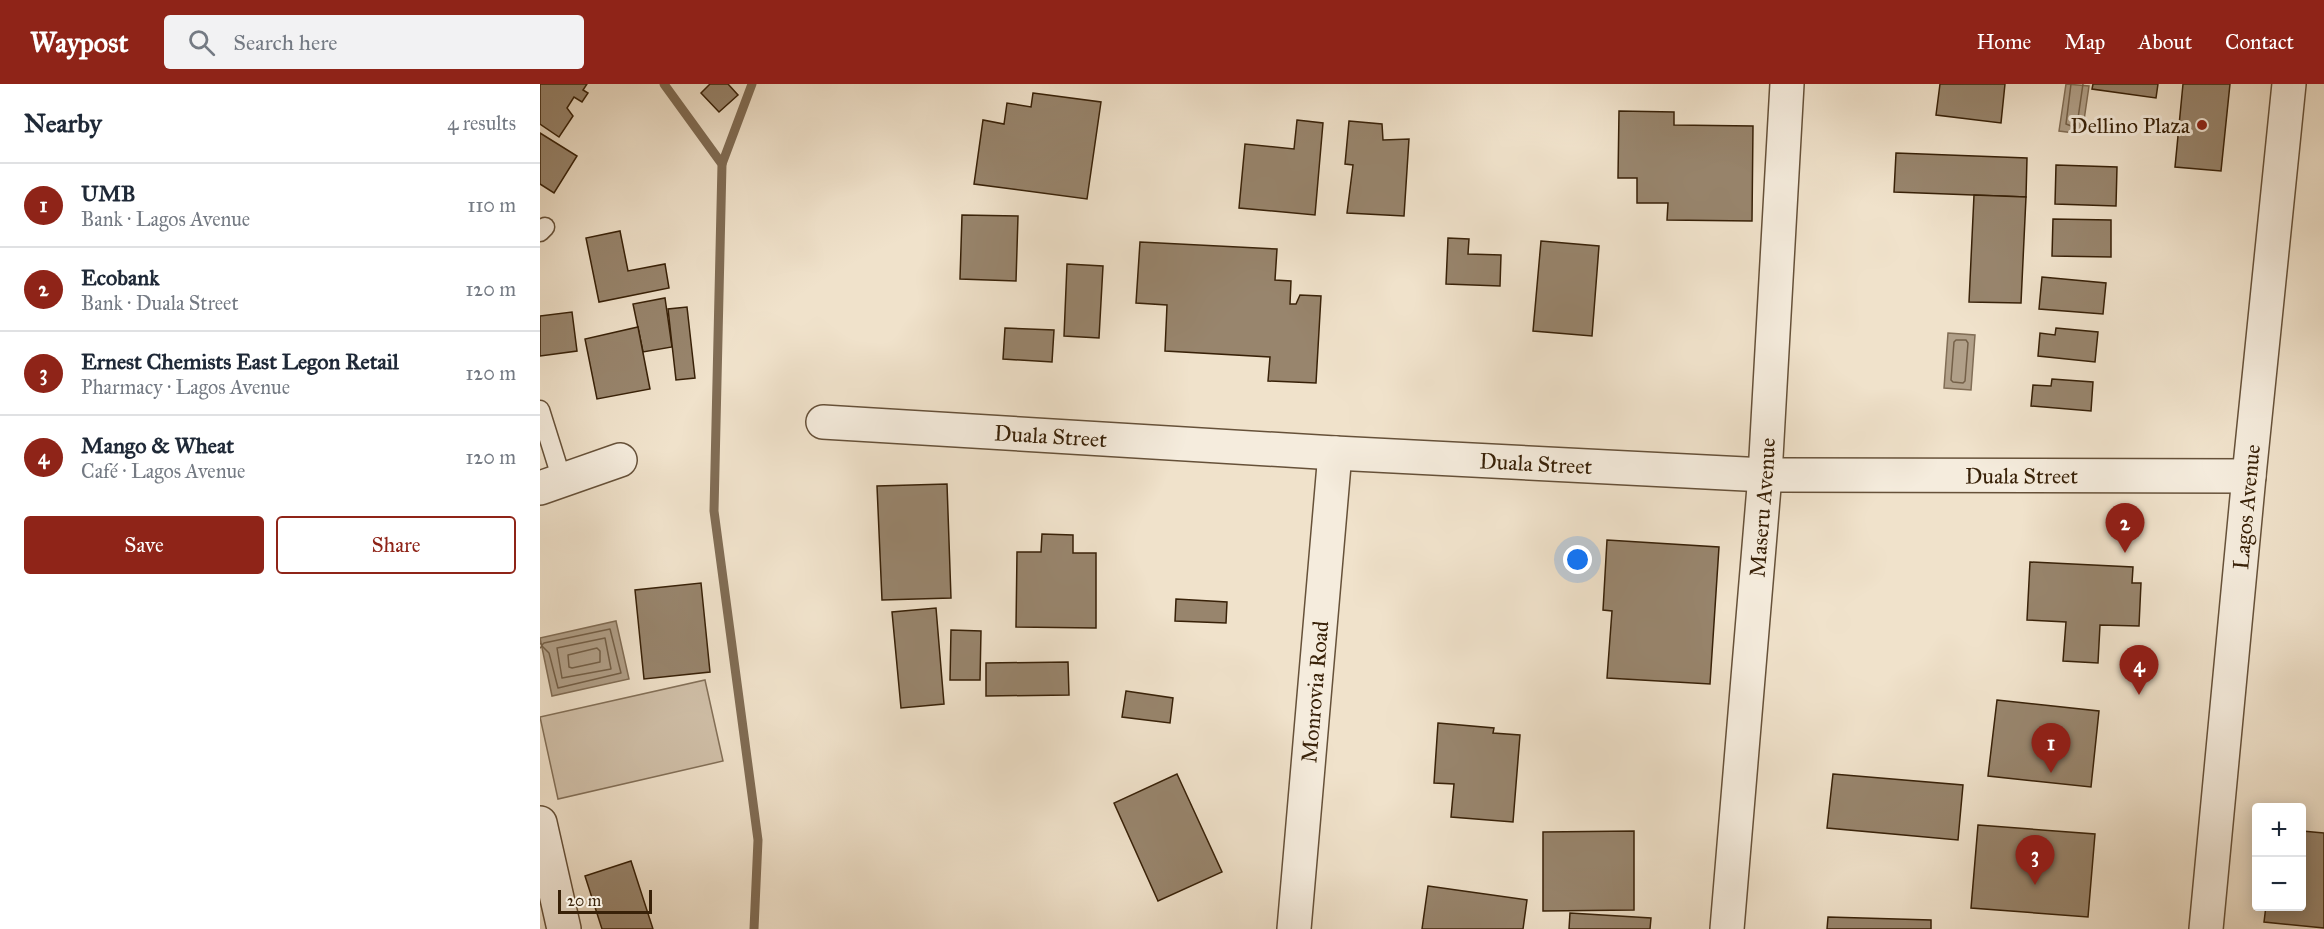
<!DOCTYPE html>
<html lang="en">
<head>
<meta charset="utf-8">
<style>
  :root { --surface:#fff; --page:#f2f2f3; --text:#1f2937; --muted:#747a83; --line:#e0e1e3; --accent:#8f2418 }
  body { margin:0; font-family:"IM FELL Great Primer",serif; background:var(--page); color:var(--text) }
  .controls { position:absolute; right:18px; bottom:18px; display:grid; overflow:hidden; border-radius:6px; box-shadow:0 3px 15px #0003 }
  .controls button { width:54px; height:54px; display:grid; place-items:center; padding:0; border:0; border-bottom:2px solid var(--line); background:var(--surface); color:var(--text); font:30px sans-serif }
  .scale { position:absolute; left:18px; bottom:15px; width:94px; box-sizing:border-box; padding-left:6px; border:3px solid #382108; border-top:0; font-size:16px; line-height:21px; white-space:nowrap; color:#382108; -webkit-text-stroke:4px #f5ecdd; paint-order:stroke }
  .you { position:absolute; left:1038px; top:476px; width:21px; height:21px; margin:-15px; border:4px solid #fff; border-radius:50%; background:#1a73e8; box-shadow:0 0 0 9px #1a73e833 }
  .badge { display:grid; place-items:center; width:39px; height:39px; border-radius:50%; background:var(--accent); color:#fff; font-size:20px; font-weight:700 }
  .pin { position:absolute; translate:-50% -50px; filter:drop-shadow(0 2px 3px #0008) }
  .pin::after { content:''; position:absolute; top:32px; width:21px; height:18px; background:inherit; clip-path:polygon(0 0,100% 0,50% 100%) }
  .list { margin:0; padding:0; list-style:none }
  h2 { display:flex; justify-content:space-between; align-items:center; height:78px; margin:0; padding:0 24px; font-size:26px }
  h2 small { font-size:20px; font-weight:400; color:var(--muted) }
  .list li { display:grid; grid-template-columns:39px 1fr auto; gap:18px; align-items:center; box-sizing:border-box; height:84px; padding:0 24px; border-top:2px solid var(--line) }
  .list b { display:block; font-size:22px; white-space:nowrap }
  .list p { margin:0; font-size:20px; white-space:nowrap; color:var(--muted) }
  .list em { font-size:20px; font-style:normal; color:var(--muted) }
  .actions { display:flex; gap:12px; padding:18px 24px }
  .actions a { flex:1; padding:14px 0; border:2px solid var(--accent); border-radius:6px; text-align:center; font-size:21px; color:var(--accent) }
  .actions .main { background:var(--accent); color:#fff }
  .icon { flex:none; width:33px; height:33px; fill:none; stroke:currentColor; stroke-width:2; stroke-linecap:round; stroke-linejoin:round }
  .map { position:relative; flex:none; width:1784px; height:845px; overflow:hidden }
  header { display:flex; align-items:center; gap:36px; box-sizing:border-box; height:84px; padding:0 30px; background:var(--accent); color:#fff }
  header strong { font-size:28px }
  nav { display:flex; gap:33px; margin-inline-start:auto; font-size:21px }
  .search { width:420px; height:54px; background:var(--page); display:flex; align-items:center; gap:15px; box-sizing:border-box; padding:0 21px; border-radius:6px; color:var(--muted); font-size:22px }
  main { display:flex }
  aside { flex:1; background:var(--surface) }
  .map>svg:first-child { display:block }
  .green { fill:#d1c1aa; stroke:#847159; stroke-width:1.5 }
  .water { fill:#b1a089; stroke:#816d55; stroke-width:1.5 }
  .lines { fill:none; stroke-linecap:round; stroke-linejoin:round }
  .shore { stroke:#746048; stroke-width:1.5 }
  .stream { stroke:#816d55; stroke-width:9 }
  .building { fill:#98856d; stroke:#382108; stroke-width:1.5 }
  .service-casing { stroke:#665139; stroke-width:21 }
  .minor-casing { stroke:#665139; stroke-width:36 }
  .tertiary-casing { stroke:#665139; stroke-width:36 }
  .service { stroke:#f5ecdd; stroke-width:18 }
  .minor { stroke:#f5ecdd; stroke-width:33 }
  .tertiary { stroke:#f5ecdd; stroke-width:33 }
  .poi-dot { fill:#8f2418; stroke:#f5ecdd; stroke-width:2 }
  .labels { text-anchor:middle; dominant-baseline:central; stroke-width:6; stroke-linejoin:round; paint-order:stroke }
  .poi-label { font-size:22px; fill:#382108; stroke:#f5ecdd; text-anchor:end }
  .street-label { font-size:22px; fill:#382108; stroke:#f5ecdd }
</style>
</head>
<body>
<header>
<strong>Waypost</strong>
<div class="search"><svg class="icon" aria-label="search" viewBox="0 0 24 24"><circle cx="10" cy="10" r="6"/><path d="M15 15l6 6"/></svg>Search here</div>
<nav><a>Home</a><a>Map</a><a>About</a><a>Contact</a></nav>
</header>
<main>
<aside>
<h2>Nearby<small>4 results</small></h2>
<ul class="list">
<li><span class="badge">1</span><div><b>UMB</b><p>Bank · Lagos Avenue</p></div><em>110 m</em></li>
<li><span class="badge">2</span><div><b>Ecobank</b><p>Bank · Duala Street</p></div><em>120 m</em></li>
<li><span class="badge">3</span><div><b>Ernest Chemists East Legon Retail</b><p>Pharmacy · Lagos Avenue</p></div><em>120 m</em></li>
<li><span class="badge">4</span><div><b>Mango &amp; Wheat</b><p>Café · Lagos Avenue</p></div><em>120 m</em></li>
</ul>
<div class="actions"><a class="main">Save</a><a>Share</a></div>
</aside>
<div class="map">
<svg width="1784" height="845" viewBox="0 0 1784 845">
  <rect width="100%" height="100%" fill="#f0e2cb"/>
  <filter id="stains"><feTurbulence type="fractalNoise" baseFrequency=".00333" numOctaves="4"/><feColorMatrix values="0 0 0 0 .2 0 0 0 0 .09 0 0 0 0 .02 0 0 0 .5 -.17"/></filter>
  <radialGradient id="worn" r=".72"><stop offset=".6" stop-color="#630" stop-opacity="0"/><stop offset="1" stop-color="#630" stop-opacity=".3"/></radialGradient>
  <polygon class="green" points="165,596 183,677 18,715 0,633"/>
  <g class="water">
    <polygon points="1526,0 1549,2 1542,50 1519,47"/>
    <polygon points="1408,249 1435,251 1431,306 1404,304"/>
    <polygon points="76,537 89,595 12,612 0,554"/>
  </g>
  <g class="lines">
    <g class="shore">
      <polyline points="1531,0 1526,40 1534,43 1537,41 1543,0"/>
      <polygon points="1416,256 1426,256 1428,259 1425,297 1423,299 1413,298 1411,296 1414,258"/>
      <polygon points="65,554 71,585 22,594 17,564"/>
      <polyline points="0,559 2,561 4,559 70,545 81,589 18,604 9,569 2,562 0,564"/>
      <polygon points="57,564 60,567 60,578 32,584 29,583 28,571"/>
    </g>
    <g class="stream">
      <polyline points="124,0 182,80 174,427 218,756 214,845"/>
      <polyline points="182,80 212,0"/>
    </g>
  </g>
  <g class="building">
    <polygon points="0,0 47,0 43,6 48,9 42,18 34,13 27,24 33,32 19,53 0,40"/>
    <polygon points="170,0 188,0 198,11 179,28 161,9"/>
    <polygon points="1400,0 1465,0 1461,39 1396,31"/>
    <polygon points="1553,0 1618,0 1616,14 1552,5"/>
    <polygon points="1643,0 1690,0 1681,87 1635,83"/>
    <polygon points="493,9 561,18 547,115 434,100 443,36 464,40 467,19 491,23"/>
    <polygon points="1079,27 1134,28 1134,41 1213,42 1212,137 1127,136 1128,119 1097,119 1097,94 1078,94"/>
    <polygon points="757,36 783,39 775,131 699,124 705,60 754,65"/>
    <polygon points="809,37 842,40 843,56 869,55 864,132 807,129 813,81 805,80"/>
    <polygon points="0,49 37,72 14,109 0,100"/>
    <polygon points="1356,69 1487,74 1486,113 1354,108"/>
    <polygon points="1516,81 1577,83 1576,122 1515,120"/>
    <polygon points="1434,111 1486,113 1481,219 1429,218"/>
    <polygon points="422,131 478,132 476,197 420,195"/>
    <polygon points="1513,135 1571,136 1571,173 1512,172"/>
    <polygon points="80,147 88,187 125,180 129,204 59,218 46,154"/>
    <polygon points="908,154 929,155 928,170 961,171 960,202 906,200"/>
    <polygon points="1001,157 1059,162 1052,252 993,247"/>
    <polygon points="600,158 737,165 735,196 751,197 750,220 756,220 760,211 781,212 776,299 728,297 730,273 625,267 627,221 596,219"/>
    <polygon points="527,180 563,182 559,254 524,252"/>
    <polygon points="1502,193 1566,199 1563,230 1499,225"/>
    <polygon points="125,214 132,263 103,268 93,220"/>
    <polygon points="147,223 155,294 136,296 128,225"/>
    <polygon points="32,228 37,267 0,272 0,232"/>
    <polygon points="98,243 110,305 57,315 45,255"/>
    <polygon points="465,244 514,246 512,278 463,275"/>
    <polygon points="1516,244 1558,248 1555,278 1498,272 1500,249 1515,251"/>
    <polygon points="1512,295 1553,298 1551,327 1491,322 1493,301 1511,302"/>
    <polygon points="407,400 411,514 342,516 337,402"/>
    <polygon points="502,450 533,451 533,469 556,469 556,544 476,543 477,468 501,468"/>
    <polygon points="1067,456 1179,463 1170,600 1067,594 1072,527 1063,526"/>
    <polygon points="1490,478 1593,483 1592,499 1601,499 1599,542 1560,541 1558,579 1523,577 1526,538 1487,536"/>
    <polygon points="161,499 170,588 104,595 95,506"/>
    <polygon points="636,515 687,518 686,539 635,537"/>
    <polygon points="396,524 404,620 361,624 352,528"/>
    <polygon points="411,546 441,547 440,596 410,596"/>
    <polygon points="528,578 529,611 446,612 446,579"/>
    <polygon points="586,607 633,614 630,639 582,633"/>
    <polygon points="1457,616 1559,627 1551,703 1448,692"/>
    <polygon points="898,639 954,644 953,649 980,651 973,738 911,733 914,700 894,699"/>
    <polygon points="637,690 682,788 618,817 574,719"/>
    <polygon points="1293,690 1423,701 1418,756 1287,744"/>
    <polygon points="1438,741 1555,750 1548,833 1431,824"/>
    <polygon points="1094,747 1094,826 1003,827 1003,748"/>
    <polygon points="1762,747 1784,749 1784,844 1724,838 1726,822 1762,822"/>
    <polygon points="91,777 113,845 62,845 45,792"/>
    <polygon points="888,802 987,816 983,845 882,845"/>
    <polygon points="1030,829 1111,834 1110,845 1029,845"/>
    <polygon points="1288,833 1391,836 1391,845 1287,845"/>
  </g>
  <g class="lines">
    <g class="service-casing">
      <g id="service">
        <polyline points="0,148 5,143"/>
        <polyline points="0,326 22,396"/>
      </g>
    </g>
    <g class="minor-casing">
      <g id="minor">
        <path id="s1" d="M283,338L795,369L1225,391L1709,392"/>
        <polyline points="0,404 80,376"/>
        <polyline points="0,739 24,845"/>
        <path id="s2" d="M754,845L795,369"/>
        <path id="s3" d="M1187,845L1225,391L1247,0"/>
      </g>
    </g>
    <g class="tertiary-casing">
      <g id="tertiary">
        <path id="s4" d="M1666,845L1709,392L1749,0"/>
      </g>
    </g>
    <use href="#service" class="service"/>
    <use href="#minor" class="minor"/>
    <use href="#tertiary" class="tertiary"/>
  </g>
  <circle class="poi-dot" cx="1662" cy="41" r="6"/>
  <g class="labels">
    <g class="poi-label">
      <text x="1650" y="41">Dellino Plaza</text>
    </g>
    <g class="street-label">
      <text stroke="none"><textPath href="#s1" startOffset="228">Duala Street</textPath></text>
      <text stroke="none"><textPath href="#s1" startOffset="714">Duala Street</textPath></text>
      <text stroke="none"><textPath href="#s1" startOffset="1200">Duala Street</textPath></text>
      <text stroke="none"><textPath href="#s4" startOffset="424">Lagos Avenue</textPath></text>
      <text stroke="none"><textPath href="#s3" startOffset="423">Maseru Avenue</textPath></text>
      <text stroke="none"><textPath href="#s2" startOffset="238">Monrovia Road</textPath></text>
    </g>
  </g>
  <rect width="100%" height="100%" filter="url(#stains)"/>
  <rect width="100%" height="100%" fill="url(#worn)"/>
</svg>
<div class="controls">
<button>+</button>
<button>−</button>
</div>
<div class="scale">20 m</div>
<div class="you"></div>
<div class="pin badge" style="left:1511px;top:689px">1</div>
<div class="pin badge" style="left:1585px;top:469px">2</div>
<div class="pin badge" style="left:1495px;top:801px">3</div>
<div class="pin badge" style="left:1599px;top:611px">4</div>
</div>
</main>
</body>
</html>
